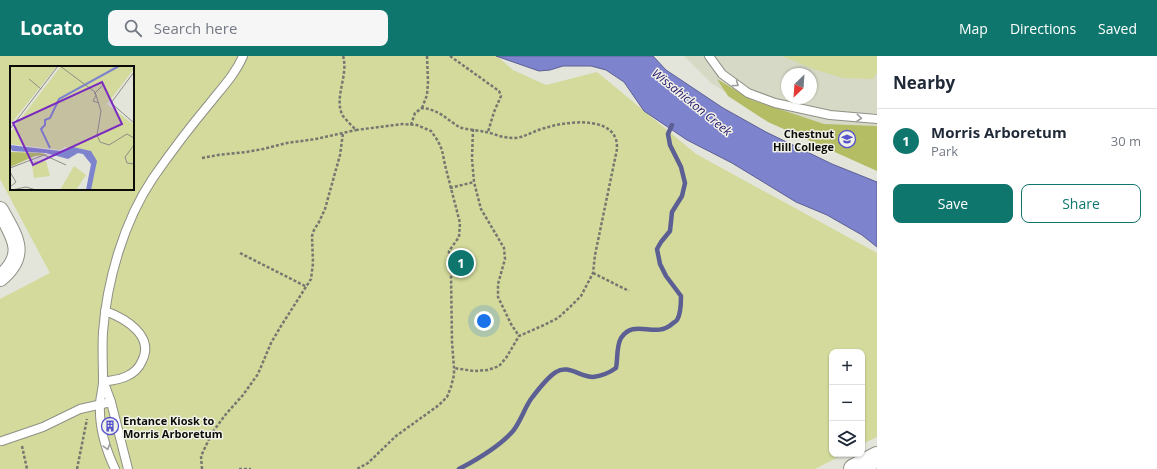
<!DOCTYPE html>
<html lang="en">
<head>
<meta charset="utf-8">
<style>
  :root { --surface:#fff; --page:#f6f6f7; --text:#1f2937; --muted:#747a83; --line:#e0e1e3; --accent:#0f766e }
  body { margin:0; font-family:"Open Sans",sans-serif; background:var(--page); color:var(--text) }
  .controls { position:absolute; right:12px; bottom:12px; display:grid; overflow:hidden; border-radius:8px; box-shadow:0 1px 3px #0004 }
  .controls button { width:36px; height:36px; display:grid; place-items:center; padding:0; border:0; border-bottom:1px solid var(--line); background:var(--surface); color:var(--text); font:20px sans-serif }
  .compass { position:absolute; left:781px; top:12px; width:36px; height:36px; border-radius:50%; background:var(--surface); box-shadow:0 1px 3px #0004; rotate:205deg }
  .you { position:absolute; left:484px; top:265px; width:14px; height:14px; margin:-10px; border:3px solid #fff; border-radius:50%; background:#1a73e8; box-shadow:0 0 0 6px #1a73e833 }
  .badge { display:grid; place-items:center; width:26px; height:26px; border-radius:50%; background:var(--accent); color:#fff; font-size:13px; font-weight:700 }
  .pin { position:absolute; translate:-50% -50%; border:2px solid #fff; box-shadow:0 1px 4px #0006 }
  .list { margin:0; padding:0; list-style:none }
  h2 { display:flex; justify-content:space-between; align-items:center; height:52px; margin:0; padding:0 16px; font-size:17px }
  h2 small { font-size:13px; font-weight:400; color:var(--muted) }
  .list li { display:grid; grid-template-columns:26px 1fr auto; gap:12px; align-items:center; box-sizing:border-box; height:64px; padding:0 16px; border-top:1px solid var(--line) }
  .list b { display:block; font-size:15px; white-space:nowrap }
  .list p { margin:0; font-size:13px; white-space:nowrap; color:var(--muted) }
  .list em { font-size:13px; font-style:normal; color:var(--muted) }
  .actions { display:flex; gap:8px; padding:12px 16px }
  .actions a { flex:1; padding:9px 0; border:1px solid var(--accent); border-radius:8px; text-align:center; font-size:14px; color:var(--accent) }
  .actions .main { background:var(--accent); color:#fff }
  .icon { flex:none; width:22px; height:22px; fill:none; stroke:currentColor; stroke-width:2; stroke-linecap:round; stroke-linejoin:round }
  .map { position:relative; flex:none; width:877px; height:413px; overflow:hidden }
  header { display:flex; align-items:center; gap:24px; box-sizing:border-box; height:56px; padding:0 20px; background:var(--accent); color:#fff }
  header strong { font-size:19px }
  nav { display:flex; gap:22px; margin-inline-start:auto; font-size:14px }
  .search { width:280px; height:36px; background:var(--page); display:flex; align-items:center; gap:10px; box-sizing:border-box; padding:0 14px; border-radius:8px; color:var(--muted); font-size:15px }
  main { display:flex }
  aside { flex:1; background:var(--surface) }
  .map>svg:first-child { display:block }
  .built { fill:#d7d9c7; fill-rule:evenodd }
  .green { fill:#d3da9b; fill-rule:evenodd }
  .forest { fill:#b4bc64 }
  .water { fill:#7e83ce; stroke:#5c5f93 }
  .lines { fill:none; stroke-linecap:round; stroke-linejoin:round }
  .stream { stroke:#5c5f93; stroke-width:4.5 }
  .service-casing { stroke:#8f9086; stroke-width:10 }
  .minor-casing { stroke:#8f9086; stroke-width:18 }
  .tertiary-casing { stroke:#8f9086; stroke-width:22 }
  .path { stroke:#767770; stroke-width:2.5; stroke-dasharray:3 2; stroke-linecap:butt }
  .service { stroke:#fff; stroke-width:8 }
  .minor { stroke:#fff; stroke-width:16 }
  .tertiary { stroke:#fff; stroke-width:20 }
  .oneway { stroke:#9d9e9c }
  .labels { text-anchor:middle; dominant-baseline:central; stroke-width:3; stroke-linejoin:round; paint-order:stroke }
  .poi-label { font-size:11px; font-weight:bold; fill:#0b0c08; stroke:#f1f2e7; text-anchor:end }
  .water-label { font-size:12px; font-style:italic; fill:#21136c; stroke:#f1f2e7 }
  .inset-river { fill:none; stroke:#7e83ce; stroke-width:2 }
  .inset-road { fill:none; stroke:#8d8e86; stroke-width:1 }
  .view { fill:#7b2cbf; fill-opacity:0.15; stroke:#7b2cbf; stroke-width:2 }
  .inset-edge { fill:none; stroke:#0b0c08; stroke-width:2 }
</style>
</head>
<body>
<header>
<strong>Locato</strong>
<div class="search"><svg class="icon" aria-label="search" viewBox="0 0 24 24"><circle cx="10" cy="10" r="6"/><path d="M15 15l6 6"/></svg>Search here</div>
<nav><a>Map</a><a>Directions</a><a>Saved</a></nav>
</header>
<main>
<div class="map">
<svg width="877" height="413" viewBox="0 0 877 413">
  <rect width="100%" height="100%" fill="#e3e5da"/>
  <path class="built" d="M684,0H877V111L756,55L711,27ZM787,18H811V42H787Z"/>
  <g class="green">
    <path d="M0,0H497L513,14L546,29L597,16L696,98L877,197V381L862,388V296H832V398H844L815,413H0V243L50,217L0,123ZM11,11H133V133H11Z"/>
    <polygon points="782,0 877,0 877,17 873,23 843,22 813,13"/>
  </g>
  <polygon class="forest" points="717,23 752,44 824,68 877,70 877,115 768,66 728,40"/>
  <polygon class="water" points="496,0 653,0 666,14 723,52 766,76 832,108 877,126 877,191 862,179 827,159 796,146 732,107 687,84 644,55 624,26 606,14 591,10 563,10 550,14 539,15"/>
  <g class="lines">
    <path class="stream" d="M459,413C478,403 499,391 513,375C521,365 524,353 531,343C537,335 548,321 556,316C568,308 580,321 593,321C602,320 609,317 616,312C618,303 616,291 621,282C634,262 655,283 672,268C673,267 675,266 677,264C681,258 681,248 681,240L666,220L660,208L657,193L661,186L670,175L672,156L682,140L685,127L681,111L670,89L668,78L672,69"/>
    <g class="service-casing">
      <g id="service">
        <polyline points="709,0 722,18 748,37 775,47 830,59 877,63"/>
        <path d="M103,326C111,324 120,324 127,320C134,317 139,312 142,305C155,280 125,262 105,255"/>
        <polyline points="104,327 111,346 128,413"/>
        <polyline points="2,385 43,371 80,353 111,346"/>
        <path d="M115,413C106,394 99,370 100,349C100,341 103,333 103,325C103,308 102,292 103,276C107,224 124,165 153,122C171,96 190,71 210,47C222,32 236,17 243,0"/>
      </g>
    </g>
    <g class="minor-casing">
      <path id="minor" d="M0,154C14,180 29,198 0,222"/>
    </g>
    <g class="tertiary-casing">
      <polyline id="tertiary" points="854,413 877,401"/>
    </g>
    <g class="path">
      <path d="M343,0C349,19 333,43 343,60C347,65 352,70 356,74L403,68L417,69L431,75L438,85L442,94L445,109L460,167L459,181L449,195V201L451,218L452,286L454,312V319L451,331L447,341L439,349L396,380L368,407L357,413"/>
      <polyline points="450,0 499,35 501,40 494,56 488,76"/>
      <polyline points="422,52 427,39 428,26 427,0"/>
      <path d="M411,69L415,57L422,52C433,53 440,57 449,64C452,66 456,69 459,71C467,74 478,74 486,76C492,77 498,80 504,81C522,85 529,76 545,72C563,66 605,60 615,81C617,85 617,89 617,93L595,199L593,217L581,240L570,251L558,262L544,269L519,280L506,302L499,310L488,314L474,315L454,312"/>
      <polyline points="473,73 472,103 474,126 481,153 504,192 505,203 498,228 498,241 511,268 519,280"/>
      <polyline points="202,102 218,99 246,96 263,93 287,87 316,83 356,74"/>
      <polyline points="450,132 474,126"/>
      <polyline points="240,197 307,231"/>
      <polyline points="593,217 629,235"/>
      <polyline points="22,390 27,413"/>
      <polyline points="77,413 87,363"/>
      <polyline points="202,413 201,400 212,377 226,358 243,339 258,318 271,287 281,270 311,223 313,207 312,180 314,174 319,166 325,153 340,99 343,77"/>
      <polyline points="239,413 251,413"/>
    </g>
    <use href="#service" class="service"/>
    <use href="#minor" class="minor"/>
    <use href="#tertiary" class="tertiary"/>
  </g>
  <defs><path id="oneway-chevron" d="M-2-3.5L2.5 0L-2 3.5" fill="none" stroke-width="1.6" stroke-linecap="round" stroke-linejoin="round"/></defs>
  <g class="oneway">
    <use href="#oneway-chevron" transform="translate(736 28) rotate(37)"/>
    <use href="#oneway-chevron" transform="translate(859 62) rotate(5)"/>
    <use href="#oneway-chevron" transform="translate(107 391) rotate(74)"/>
  </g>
  <defs>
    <g id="university-ring" transform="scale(0.9)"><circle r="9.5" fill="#f1f2e7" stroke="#5753cb" stroke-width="1.5"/><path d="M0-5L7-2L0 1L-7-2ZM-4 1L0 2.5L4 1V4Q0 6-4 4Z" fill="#5753cb"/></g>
    <g id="building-ring" transform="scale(0.9)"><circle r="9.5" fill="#f1f2e7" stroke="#5753cb" stroke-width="1.5"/><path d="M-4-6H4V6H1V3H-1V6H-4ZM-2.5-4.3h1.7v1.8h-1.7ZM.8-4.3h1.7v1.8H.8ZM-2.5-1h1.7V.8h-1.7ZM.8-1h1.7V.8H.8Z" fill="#5753cb"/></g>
  </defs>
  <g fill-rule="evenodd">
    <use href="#university-ring" x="847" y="83"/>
    <use href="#building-ring" x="110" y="370"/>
  </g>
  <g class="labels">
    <g class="poi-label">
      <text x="834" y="77">Chestnut<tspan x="834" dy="13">Hill College</tspan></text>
      <text x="123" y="364" text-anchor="start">Entance Kiosk to<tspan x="123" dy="13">Morris Arboretum</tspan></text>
    </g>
    <g class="water-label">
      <text transform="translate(692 46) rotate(39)">Wissahickon Creek</text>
    </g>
  </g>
  <g transform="translate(10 10)">
    <rect width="124" height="124" fill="#e3e5da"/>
    <path d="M0,0H47L0,59ZM51,0H120L124,3L97,38L124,59V124H79L85,99L68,83L55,81L50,84L0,78V67ZM25,95H36L40,110L24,112L22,99ZM64,100L76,109L66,124H50Z" fill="#d3da9b"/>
    <path d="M0,86L31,87L38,89L25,90L0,101Z" fill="#b4bc64"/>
    <path d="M0,79L50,85L63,81L81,85L87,95L81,124H76L81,98L73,88L68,87L58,93L36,87L2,85Z" fill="#7e83ce"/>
    <path class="inset-river" d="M40,82L31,63L35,59V54L40,52L49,33L109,0"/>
    <path class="inset-road" d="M50,0L85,26L91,45L87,69L90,76L99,79L117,68L124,72M124,6L101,37L124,57M19,13L31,23M84,28L93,19M86,29L83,35L89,37M0,63L48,0M124,79L115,91L117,97L124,98M0,102L34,89L56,99M0,106L6,116L0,121M2,124L16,121L26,124"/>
    <path class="view" d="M92,16L112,58L23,99L3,57Z"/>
    <rect width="124" height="124" class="inset-edge"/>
  </g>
</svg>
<div class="controls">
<button>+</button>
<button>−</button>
<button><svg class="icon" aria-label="layers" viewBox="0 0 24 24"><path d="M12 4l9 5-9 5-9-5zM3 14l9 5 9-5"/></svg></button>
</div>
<svg class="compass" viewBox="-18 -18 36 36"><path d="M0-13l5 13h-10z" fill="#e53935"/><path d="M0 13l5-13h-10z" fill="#747a83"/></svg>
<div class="you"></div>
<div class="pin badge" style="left:461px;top:207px">1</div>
</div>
<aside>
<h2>Nearby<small></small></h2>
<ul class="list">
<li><span class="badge">1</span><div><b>Morris Arboretum</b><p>Park</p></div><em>30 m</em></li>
</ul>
<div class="actions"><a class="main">Save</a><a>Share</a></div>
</aside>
</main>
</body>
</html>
